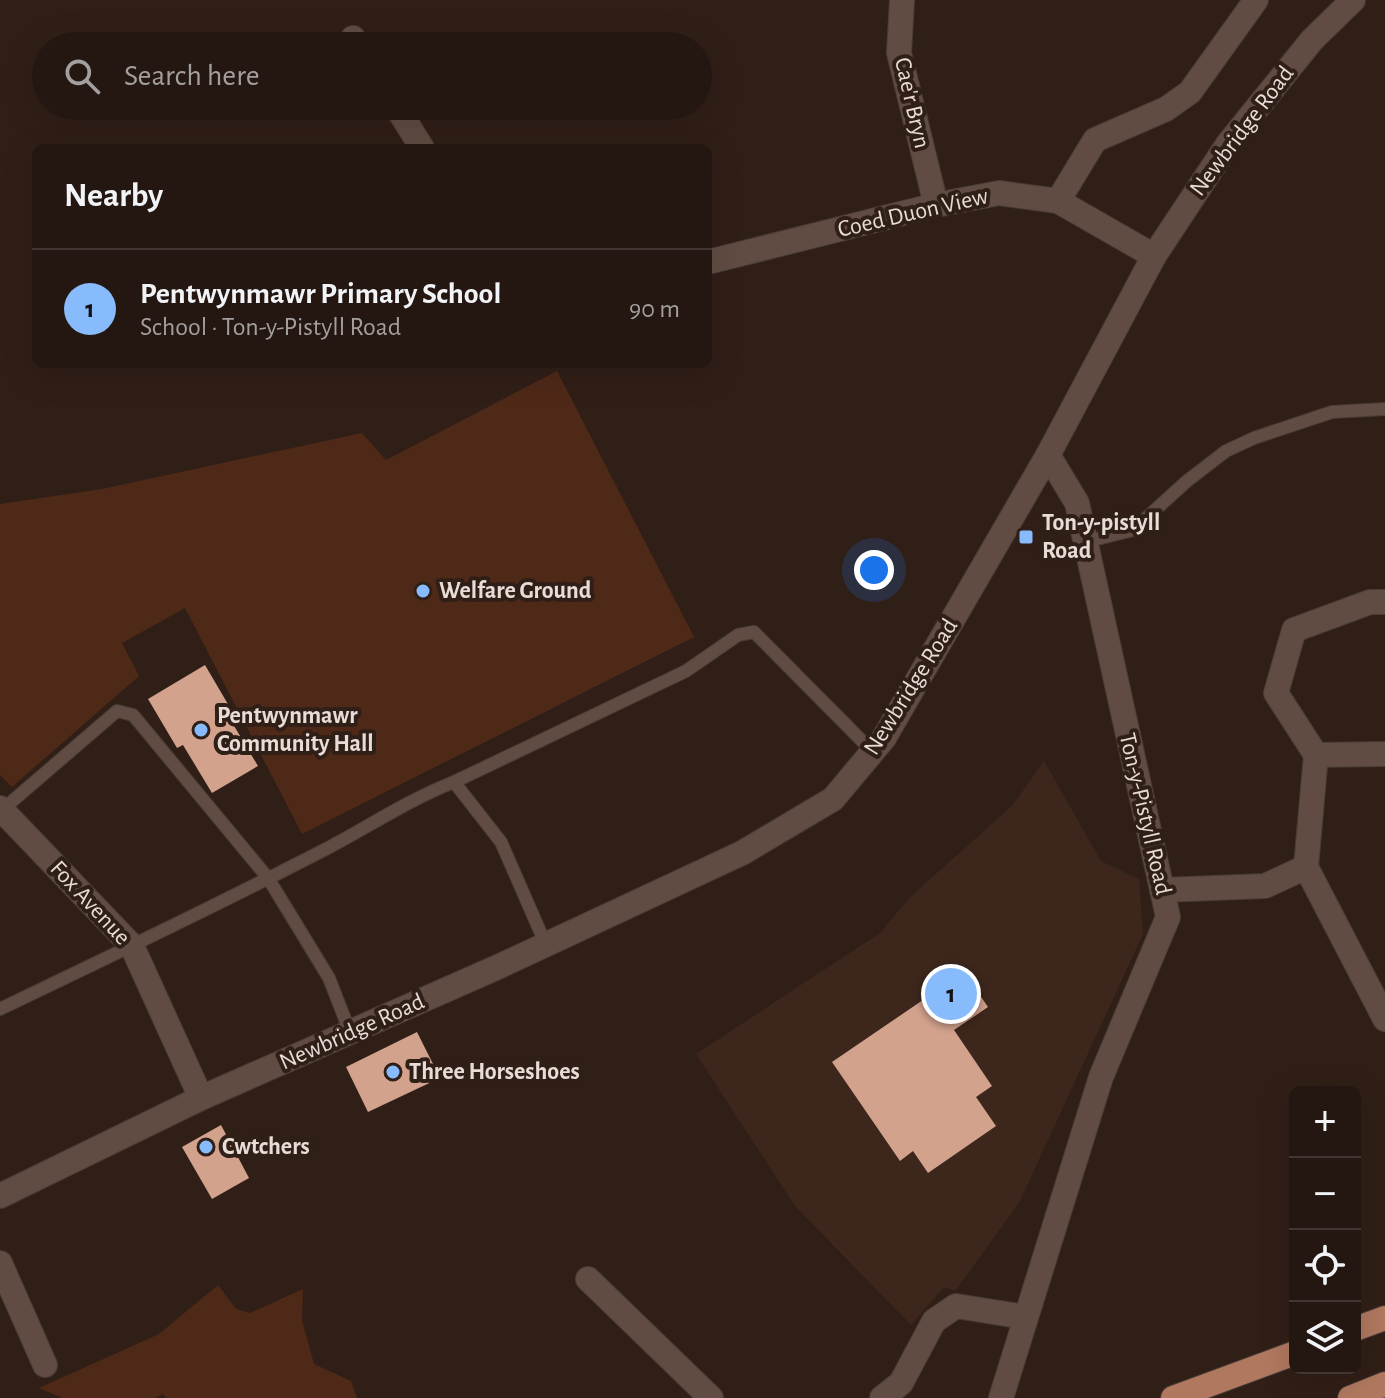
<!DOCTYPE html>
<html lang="en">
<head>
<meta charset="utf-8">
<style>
  :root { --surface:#241711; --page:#30241f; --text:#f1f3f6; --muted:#a39f9f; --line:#413631; --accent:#87bbfb }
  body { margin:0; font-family:"Alegreya Sans",sans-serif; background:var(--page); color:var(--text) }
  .controls { position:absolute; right:24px; bottom:24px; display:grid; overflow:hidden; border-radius:12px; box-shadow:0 8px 32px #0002 }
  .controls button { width:72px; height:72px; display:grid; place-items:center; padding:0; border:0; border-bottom:2px solid var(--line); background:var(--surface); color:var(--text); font:40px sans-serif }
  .you { position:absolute; left:874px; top:570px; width:28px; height:28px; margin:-20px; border:6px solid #fff; border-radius:50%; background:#1a73e8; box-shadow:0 0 0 12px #1a73e833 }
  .badge { display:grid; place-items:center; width:52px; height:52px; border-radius:50%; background:var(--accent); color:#111; font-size:26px; font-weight:700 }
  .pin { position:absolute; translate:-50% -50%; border:4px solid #fff; box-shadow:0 2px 8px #0006 }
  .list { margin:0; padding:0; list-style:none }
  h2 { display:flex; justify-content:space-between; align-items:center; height:104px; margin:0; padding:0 32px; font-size:34px }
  h2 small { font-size:26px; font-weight:400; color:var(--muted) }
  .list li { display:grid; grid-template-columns:52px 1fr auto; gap:24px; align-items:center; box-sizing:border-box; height:120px; padding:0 32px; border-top:2px solid var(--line) }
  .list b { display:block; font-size:30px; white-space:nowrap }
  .list p { margin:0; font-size:26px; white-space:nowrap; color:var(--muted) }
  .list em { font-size:26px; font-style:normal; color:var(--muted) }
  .icon { flex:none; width:44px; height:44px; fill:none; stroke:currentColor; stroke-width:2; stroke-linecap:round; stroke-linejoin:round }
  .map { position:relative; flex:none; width:1385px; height:1398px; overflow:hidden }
  .search { position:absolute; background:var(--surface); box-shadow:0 8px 32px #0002; left:32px; top:32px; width:680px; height:88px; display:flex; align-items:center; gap:20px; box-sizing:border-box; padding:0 28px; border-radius:44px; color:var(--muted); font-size:30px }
  .panel { position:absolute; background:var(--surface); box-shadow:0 8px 32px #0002; left:32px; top:144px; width:680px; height:224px; border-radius:12px }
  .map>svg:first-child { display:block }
  .built { fill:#3d271c }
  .green { fill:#4f2918 }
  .building { fill:#d3a28d }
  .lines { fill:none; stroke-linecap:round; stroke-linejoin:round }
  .lane-casing { stroke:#493b36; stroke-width:14 }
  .street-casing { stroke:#493b36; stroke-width:26 }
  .secondary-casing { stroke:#493b36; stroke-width:26 }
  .primary-casing { stroke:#493b36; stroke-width:26 }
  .lane { stroke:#604c43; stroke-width:12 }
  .street { stroke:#604c43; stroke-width:24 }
  .secondary { stroke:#604c43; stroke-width:24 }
  .primary { stroke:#b0785f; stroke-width:24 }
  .poi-dot { fill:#87bbfb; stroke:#301f17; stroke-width:3 }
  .labels { text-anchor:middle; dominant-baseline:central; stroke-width:8; stroke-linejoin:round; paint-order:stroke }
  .street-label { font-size:24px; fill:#e8dcd7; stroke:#301f17 }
  .poi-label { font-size:24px; font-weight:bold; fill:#e8dcd7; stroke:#301f17; text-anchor:start }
</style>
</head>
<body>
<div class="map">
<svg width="1385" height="1398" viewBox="0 0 1385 1398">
  <rect width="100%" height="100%" fill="#301f17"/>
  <polygon class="built" points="1044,761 1101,861 1139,879 1143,934 1019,1203 955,1291 944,1287 911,1325 795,1206 696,1054 880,933 910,897 1012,806"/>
  <g class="green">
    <polygon points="557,371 694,637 302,834 185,608 122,643 139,676 12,787 0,775 0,504 102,489 362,433 386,460"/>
    <polygon points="218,1285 236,1309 250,1313 303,1289 302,1320 314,1364 351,1381 357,1398 166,1398 163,1394 155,1398 62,1398 39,1388 159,1334"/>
  </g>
  <g class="building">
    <polygon points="205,665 232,711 227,714 258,766 212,793 183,745 177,748 148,699"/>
    <polygon points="964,972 988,1007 954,1030 992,1086 976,1097 996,1126 928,1173 913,1151 900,1161 832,1062"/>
    <polygon points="417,1032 440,1078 368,1112 346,1067"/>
    <polygon points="221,1125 249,1178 212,1199 182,1147"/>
  </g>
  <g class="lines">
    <g class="lane-casing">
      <g id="lane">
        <polyline points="1085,542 1133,530 1187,481 1226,451 1254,438 1332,412 1385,409"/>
        <polyline points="454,782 686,671 738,635 754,632 873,752"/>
        <polyline points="2,810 117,711 133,715 268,878 329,978 350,1032"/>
        <path d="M0,1009C109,957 217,905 324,850C368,827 408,800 454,782L501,842L546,945"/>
      </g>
    </g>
    <g class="street-casing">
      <g id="street">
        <polyline points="902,0 899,53 936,205"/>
        <polyline points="353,38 358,46"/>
        <polyline points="396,106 422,148"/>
        <polyline points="1058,201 1095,140 1166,109 1190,92 1256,0"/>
        <polyline points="708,262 936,205 999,193 1058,201 1154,256"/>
        <polyline points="1385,602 1370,602 1294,630 1276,693 1316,755 1385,754"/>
        <polyline points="0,808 132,946 201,1098"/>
        <polyline points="1306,867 1385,1019"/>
        <polyline points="1162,890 1265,886 1306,867 1316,755"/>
        <polyline points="0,1263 45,1365"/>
        <polyline points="588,1279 711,1398"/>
        <polyline points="882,1398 901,1383 934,1321 956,1306 1025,1317"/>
        <polyline points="1001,1398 1101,1077 1168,917 1077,503 1048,455"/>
      </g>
    </g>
    <g class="secondary-casing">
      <polyline id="secondary" points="0,1196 201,1098 500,966 742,853 833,799 884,738 1048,455 1154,256 1228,144 1312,40 1353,0"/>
    </g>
    <g class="primary-casing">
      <g id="primary">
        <polyline points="1355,1329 1385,1318"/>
        <polyline points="1173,1398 1295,1353"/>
        <polyline points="1350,1398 1385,1384"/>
      </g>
    </g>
    <use href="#lane" class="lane"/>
    <use href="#street" class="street"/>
    <use href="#secondary" class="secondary"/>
    <use href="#primary" class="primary"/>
  </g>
  <g class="poi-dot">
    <rect x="1018" y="529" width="16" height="16" rx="4"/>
    <circle cx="423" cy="591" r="8"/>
    <circle cx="201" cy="730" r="8"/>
    <circle cx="393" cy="1072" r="8"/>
    <circle cx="206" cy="1147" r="8"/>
  </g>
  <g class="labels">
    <g class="street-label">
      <text transform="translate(912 103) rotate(77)">Cae'r Bryn</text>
      <text transform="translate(1242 131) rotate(-53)">Newbridge Road</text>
      <text transform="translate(913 213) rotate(-13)">Coed Duon View</text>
      <text transform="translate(911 687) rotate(-58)">Newbridge Road</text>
      <text transform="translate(1145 814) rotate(77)">Ton-y-Pistyll Road</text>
      <text transform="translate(90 903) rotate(47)">Fox Avenue</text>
      <text transform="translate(352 1032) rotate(-24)">Newbridge Road</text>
    </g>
    <g class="poi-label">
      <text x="1042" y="523">Ton-y-pistyll<tspan x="1042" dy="28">Road</tspan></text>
      <text x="439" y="591">Welfare Ground</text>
      <text x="217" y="716">Pentwynmawr<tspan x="217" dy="28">Community Hall</tspan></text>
      <text x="409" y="1072">Three Horseshoes</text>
      <text x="222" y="1147">Cwtchers</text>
    </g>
  </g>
</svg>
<div class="controls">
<button>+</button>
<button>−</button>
<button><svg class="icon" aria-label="locate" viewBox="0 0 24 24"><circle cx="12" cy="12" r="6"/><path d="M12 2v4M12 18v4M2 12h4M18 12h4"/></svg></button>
<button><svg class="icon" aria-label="layers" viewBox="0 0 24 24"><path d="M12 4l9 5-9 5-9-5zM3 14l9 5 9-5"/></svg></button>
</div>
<div class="you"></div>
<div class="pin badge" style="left:951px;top:994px">1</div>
<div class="search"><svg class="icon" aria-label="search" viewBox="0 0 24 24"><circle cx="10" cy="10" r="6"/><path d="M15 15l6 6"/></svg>Search here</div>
<section class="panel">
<h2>Nearby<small></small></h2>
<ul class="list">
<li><span class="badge">1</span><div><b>Pentwynmawr Primary School</b><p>School · Ton-y-Pistyll Road</p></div><em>90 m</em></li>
</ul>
</section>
</div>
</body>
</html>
